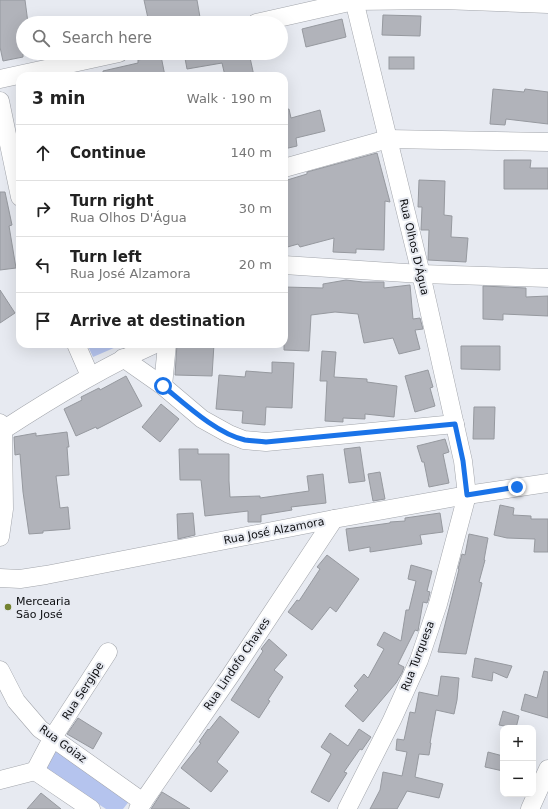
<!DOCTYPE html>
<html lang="en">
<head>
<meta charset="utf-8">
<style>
  :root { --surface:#fff; --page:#f6f6f6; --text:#222; --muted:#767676; --line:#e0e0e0 }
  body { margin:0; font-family:"DejaVu Sans",sans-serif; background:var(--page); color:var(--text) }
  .controls { position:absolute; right:12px; bottom:12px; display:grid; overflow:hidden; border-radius:8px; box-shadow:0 4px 16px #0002 }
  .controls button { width:36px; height:36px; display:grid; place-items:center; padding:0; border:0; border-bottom:1px solid var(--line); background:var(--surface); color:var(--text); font:20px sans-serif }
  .stop { position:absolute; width:12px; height:12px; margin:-9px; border:3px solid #1a73e8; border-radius:50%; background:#fff }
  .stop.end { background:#1a73e8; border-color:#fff; box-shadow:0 1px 4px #0008 }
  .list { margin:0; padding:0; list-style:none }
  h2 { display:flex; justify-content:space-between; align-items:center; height:52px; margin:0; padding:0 16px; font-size:17px }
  h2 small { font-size:13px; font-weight:400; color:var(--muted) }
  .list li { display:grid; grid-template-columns:26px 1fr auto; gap:12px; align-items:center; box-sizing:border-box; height:56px; padding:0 16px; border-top:1px solid var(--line) }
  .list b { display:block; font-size:15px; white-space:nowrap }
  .list p { margin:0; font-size:13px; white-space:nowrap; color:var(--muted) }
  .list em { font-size:13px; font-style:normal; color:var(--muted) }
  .icon { flex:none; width:22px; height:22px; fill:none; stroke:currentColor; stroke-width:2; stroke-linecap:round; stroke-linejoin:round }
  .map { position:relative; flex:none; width:548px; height:809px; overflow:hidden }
  .search { position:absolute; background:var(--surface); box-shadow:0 4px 16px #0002; left:16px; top:16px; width:272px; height:44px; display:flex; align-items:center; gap:10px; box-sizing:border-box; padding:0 14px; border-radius:22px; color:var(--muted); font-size:15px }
  .panel { position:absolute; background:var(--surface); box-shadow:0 4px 16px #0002; left:16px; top:72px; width:272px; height:276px; border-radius:12px }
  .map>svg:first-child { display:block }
  .green { fill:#b5c4ee }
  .building { fill:#b1b3ba; stroke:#96999f }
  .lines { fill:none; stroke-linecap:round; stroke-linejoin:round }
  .minor-casing { stroke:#a2a5ab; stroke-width:19 }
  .minor { stroke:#fff; stroke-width:18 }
  .route { stroke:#1a73e8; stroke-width:5 }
  .poi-dot { fill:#738231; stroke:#e7eaf1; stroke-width:1.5 }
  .labels { text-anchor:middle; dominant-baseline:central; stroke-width:4; stroke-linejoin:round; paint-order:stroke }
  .street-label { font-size:11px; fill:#0c0d10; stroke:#e7eaf1 }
  .poi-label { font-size:11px; fill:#0c0d10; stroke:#e7eaf1; text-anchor:start }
</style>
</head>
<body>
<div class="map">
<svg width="548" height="809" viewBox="0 0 548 809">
  <rect width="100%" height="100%" fill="#e7eaf1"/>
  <g class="green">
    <polygon points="87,344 123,344 93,357"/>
    <polygon points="54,747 131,799 123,809 106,809 42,767"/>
  </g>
  <g class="building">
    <polygon points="0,0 25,0 28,23 23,23 23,57 3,61 0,47"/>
    <polygon points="144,0 197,0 201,23 182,23 181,18 157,23 149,23"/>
    <polygon points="383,15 421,16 420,36 382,35"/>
    <polygon points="342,19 346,37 306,47 302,29"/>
    <polygon points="184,53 249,53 254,76 225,76 222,63 187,69"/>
    <polygon points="161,56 165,76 103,76 103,71 138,63 138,60"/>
    <rect x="389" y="57" width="25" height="12"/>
    <polygon points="493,89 524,92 525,89 548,92 548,124 506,119 505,125 490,124"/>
    <polygon points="289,109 291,118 320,110 325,131 296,138 297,146 284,149 284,110"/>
    <polygon points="377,153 390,202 385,201 384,250 356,249 356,253 333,252 334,238 300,247 298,244 284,248 284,181 307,174 307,172"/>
    <polygon points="504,160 531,160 530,168 548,168 548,189 504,189"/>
    <polygon points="419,180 445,181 444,215 452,216 451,237 468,238 466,262 428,260 429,230 421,230 422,207 418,207"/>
    <polygon points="0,192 5,192 12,225 9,226 16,268 0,270"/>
    <polygon points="346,280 363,282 384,282 384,288 410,285 413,319 420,318 423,329 415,330 420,349 399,354 393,338 364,343 358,314 335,312 311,315 309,351 284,350 284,287 323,288 323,284"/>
    <polygon points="483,286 526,288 526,297 548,296 548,316 503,314 503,320 483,319"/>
    <polygon points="0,290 15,313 0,323"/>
    <polygon points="177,344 214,344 212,376 175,375"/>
    <polygon points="461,346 500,346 500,370 461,369"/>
    <polygon points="322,351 336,352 334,377 367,379 367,382 397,386 394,417 365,414 365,419 343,418 343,422 325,421 327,381 320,381"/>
    <polygon points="272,362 294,363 292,408 266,407 265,425 242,423 243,411 216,409 219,375 245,377 246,371 272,373"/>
    <polygon points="428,370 433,387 430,388 435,406 415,412 405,376"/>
    <polygon points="126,376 142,406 97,429 96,427 76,436 64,409 82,400 81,397 99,388 100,390"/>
    <polygon points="161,404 179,419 160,442 142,427"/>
    <polygon points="474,407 495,407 494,439 473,439"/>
    <polygon points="67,432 69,447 67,447 69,475 56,476 60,508 68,507 70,529 43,531 43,533 29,534 23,492 20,454 15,455 14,437 36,433 36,436"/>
    <polygon points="445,439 449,452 443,454 449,483 429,487 424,462 422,462 417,446"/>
    <polygon points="360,447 365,481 349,483 344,449"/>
    <polygon points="179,449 198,449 198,454 229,454 229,481 230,497 260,496 260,498 309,491 307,476 323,474 326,503 291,507 292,510 261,515 261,522 248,522 248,511 205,516 201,480 180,480"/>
    <polygon points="380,472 385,499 373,501 368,474"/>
    <polygon points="500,505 514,508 513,515 531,516 531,519 548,519 548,552 534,552 535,539 507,538 494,535"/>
    <polygon points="193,513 195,535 178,539 177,514"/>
    <polygon points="440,513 443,532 420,535 422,544 370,552 370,547 349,551 346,529 390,523 390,522 405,521 405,518"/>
    <polygon points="469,534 488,538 484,560 485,560 479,582 482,583 466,654 438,652 459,569 458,569 462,554 465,555"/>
    <polygon points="327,555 359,579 336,612 330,607 312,630 288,612 297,600 299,601 320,569 317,567"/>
    <polygon points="411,565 432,571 427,591 430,592 428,601 427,603 423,602 418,631 415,630 398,664 404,667 402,673 396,683 363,722 345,706 358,690 354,686 364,674 368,678 384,649 377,645 384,632 401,641 406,610 409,610 416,581 408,579"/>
    <polygon points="269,639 287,655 274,670 283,677 268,700 270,701 259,718 231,700 263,651 261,649"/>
    <polygon points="475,658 512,666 507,678 493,672 492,681 472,677"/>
    <polygon points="544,671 548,672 548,718 521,710 525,694 537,698"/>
    <polygon points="441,676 459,678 457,700 454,714 436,710 430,743 431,743 429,755 419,754 415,777 443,784 439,798 407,791 397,809 370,809 380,790 383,772 402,776 407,752 396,750 397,739 404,740 410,712 415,713 419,692 438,696"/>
    <polygon points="503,711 519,716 516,728 499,725"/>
    <polygon points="220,716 239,732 217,762 228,771 211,792 181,768 201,743 199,742 208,729 209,730"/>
    <polygon points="78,718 102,733 93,749 67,734"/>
    <polygon points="359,729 371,737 362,750 360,749 344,772 347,773 329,802 311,792 331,754 321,747 330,733 348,746"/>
    <polygon points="488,752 503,756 503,771 485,767"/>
    <polygon points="162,792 190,809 151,809"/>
    <polygon points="41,793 61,809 27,809"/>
  </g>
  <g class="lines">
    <g class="minor-casing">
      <g id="minor">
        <polyline points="256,23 354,1 442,0 548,4"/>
        <polyline points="0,79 119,53"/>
        <polyline points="0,101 20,197"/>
        <polyline points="284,168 388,139 548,142"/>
        <polyline points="284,265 421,274 548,278"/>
        <polyline points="76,344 90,376"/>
        <polyline points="123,358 163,386 202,419 229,434 244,440 266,442 455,424"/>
        <polyline points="163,386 167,344"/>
        <polyline points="0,423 3,430 4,509 0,537"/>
        <path d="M3,430C52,398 101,368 155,344"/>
        <polyline points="0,578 20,579 46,575 334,519 467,495 548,483"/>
        <polyline points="0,670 16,701 40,729 143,802"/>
        <polyline points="35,771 53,737 108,652"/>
        <polyline points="35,771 91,809"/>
        <polyline points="0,780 35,771"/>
        <polyline points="138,809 230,676 334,519"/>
        <polyline points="347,809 392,720 419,660 438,604 467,495 463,461 421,274 354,0"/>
        <polyline points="530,809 548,769"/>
      </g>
    </g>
    <use href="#minor" class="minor"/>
  </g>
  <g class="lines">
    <path class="route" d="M163,386C185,404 217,434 245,440C252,441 259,441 266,442L455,424L463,461L467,495L517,487"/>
  </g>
  <circle class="poi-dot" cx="8" cy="607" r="4"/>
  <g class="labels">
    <g class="street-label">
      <text transform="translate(414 247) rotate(77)">Rua Olhos D'Água</text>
      <text transform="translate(274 531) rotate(-11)">Rua José Alzamora</text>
      <text transform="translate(418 656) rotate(-69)">Rua Turquesa</text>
      <text transform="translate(237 664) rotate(-56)">Rua Lindofo Chaves</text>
      <text transform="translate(83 691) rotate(-57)">Rua Sergipe</text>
      <text transform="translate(63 744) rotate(36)">Rua Goiaz</text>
    </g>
    <g class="poi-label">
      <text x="16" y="601">Mercearia<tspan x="16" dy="13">São José</tspan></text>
    </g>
  </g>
</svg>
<div class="controls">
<button>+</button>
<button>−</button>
</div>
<div class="stop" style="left:163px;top:386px"></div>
<div class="stop end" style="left:517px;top:487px"></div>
<div class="search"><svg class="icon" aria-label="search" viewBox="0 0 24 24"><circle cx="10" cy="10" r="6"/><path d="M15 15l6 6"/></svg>Search here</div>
<section class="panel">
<h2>3 min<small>Walk · 190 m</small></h2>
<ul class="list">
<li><svg class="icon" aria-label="ahead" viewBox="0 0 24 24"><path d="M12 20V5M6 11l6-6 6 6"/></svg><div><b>Continue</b></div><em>140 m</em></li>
<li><svg class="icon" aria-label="right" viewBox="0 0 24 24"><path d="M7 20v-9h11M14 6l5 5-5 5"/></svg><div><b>Turn right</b><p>Rua Olhos D'Água</p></div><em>30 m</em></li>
<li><svg class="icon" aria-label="left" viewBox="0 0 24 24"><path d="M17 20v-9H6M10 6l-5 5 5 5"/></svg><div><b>Turn left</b><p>Rua José Alzamora</p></div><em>20 m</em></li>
<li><svg class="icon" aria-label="arrive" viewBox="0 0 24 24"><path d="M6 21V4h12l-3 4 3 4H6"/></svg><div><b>Arrive at destination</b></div></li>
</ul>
</section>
</div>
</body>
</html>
